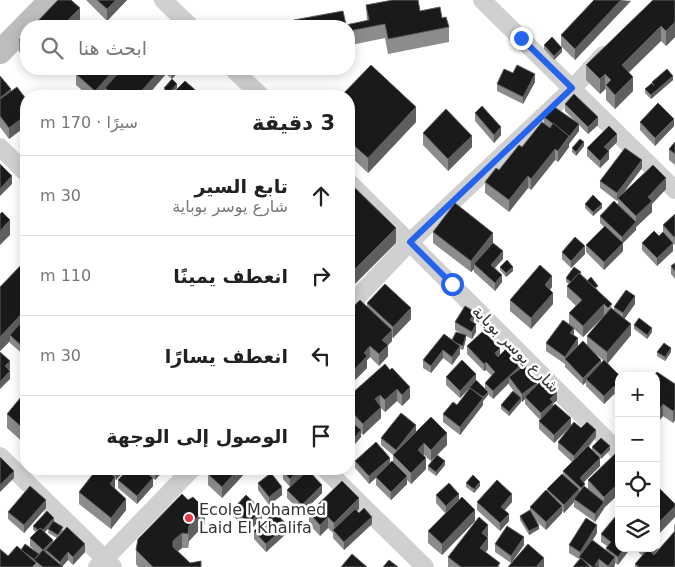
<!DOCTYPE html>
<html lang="ar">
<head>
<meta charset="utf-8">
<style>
  :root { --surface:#fff; --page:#f6f6f6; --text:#222; --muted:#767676; --line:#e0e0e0 }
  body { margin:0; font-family:"DejaVu Sans",Cairo,sans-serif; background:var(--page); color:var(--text); direction:rtl }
  .controls { position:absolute; right:15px; bottom:15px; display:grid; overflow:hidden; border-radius:10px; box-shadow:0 2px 12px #0003 }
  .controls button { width:45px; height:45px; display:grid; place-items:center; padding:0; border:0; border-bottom:1px solid var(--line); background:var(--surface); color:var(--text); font:25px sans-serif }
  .stop { position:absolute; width:15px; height:15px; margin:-11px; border:4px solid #2563eb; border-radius:50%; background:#fff }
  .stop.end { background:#2563eb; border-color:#fff; box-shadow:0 1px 5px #0008 }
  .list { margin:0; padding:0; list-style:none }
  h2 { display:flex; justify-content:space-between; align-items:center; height:65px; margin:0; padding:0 20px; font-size:21px }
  h2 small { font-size:16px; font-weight:400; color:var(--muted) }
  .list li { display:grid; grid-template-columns:32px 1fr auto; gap:15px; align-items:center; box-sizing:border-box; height:80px; padding:0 20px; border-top:1px solid var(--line) }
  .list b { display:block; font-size:19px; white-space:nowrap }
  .list p { margin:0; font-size:16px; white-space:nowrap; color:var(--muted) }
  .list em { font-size:16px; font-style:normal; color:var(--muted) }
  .icon { flex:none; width:28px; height:28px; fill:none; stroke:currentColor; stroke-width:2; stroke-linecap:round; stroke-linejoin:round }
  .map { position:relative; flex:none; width:675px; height:567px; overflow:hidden; direction:ltr }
  .search { position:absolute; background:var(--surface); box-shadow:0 2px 12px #0003; left:20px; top:20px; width:335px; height:55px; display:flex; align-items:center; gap:12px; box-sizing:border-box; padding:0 18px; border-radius:20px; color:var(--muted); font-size:19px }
  .panel { position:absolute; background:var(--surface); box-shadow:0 2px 12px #0003; left:20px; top:90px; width:335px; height:385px; border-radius:20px; direction:rtl }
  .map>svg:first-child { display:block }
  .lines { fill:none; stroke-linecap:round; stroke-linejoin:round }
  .street { stroke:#d0d0d0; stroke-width:18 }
  .secondary { stroke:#bdbdbd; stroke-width:24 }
  .wall { fill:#8c8c8c; fill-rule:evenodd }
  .shaded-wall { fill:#5f5f5f }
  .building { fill:#1a1a1a; stroke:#5f5f5f }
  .route { stroke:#2563eb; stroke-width:6 }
  .poi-dot { fill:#e63946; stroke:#fff; stroke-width:2 }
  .labels { text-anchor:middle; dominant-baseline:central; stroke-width:5; stroke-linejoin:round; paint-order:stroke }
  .street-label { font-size:16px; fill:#333; stroke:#fff }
  .poi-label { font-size:16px; fill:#333; stroke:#fff; text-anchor:start }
</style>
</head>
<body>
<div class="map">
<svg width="675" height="567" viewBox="0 0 675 567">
  <rect width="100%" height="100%" fill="#fff"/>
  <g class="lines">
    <g class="street">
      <polyline points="163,0 190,26"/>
      <polyline points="482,0 675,190"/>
      <polyline points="233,69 261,96"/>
      <polyline points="0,147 26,173"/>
      <polyline points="349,182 619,452"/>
      <polyline points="349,306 410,242 573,88 603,55"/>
      <polyline points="0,456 113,567"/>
      <polyline points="325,469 425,567"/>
      <polyline points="97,567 192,469"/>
    </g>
    <polyline class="secondary" points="0,52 51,0"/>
  </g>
  <g class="wall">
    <polygon points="86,0 127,0 107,21"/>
    <polygon points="631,0 575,60 561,46 561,35"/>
    <polygon points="675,0 675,37 666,46 661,41 629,72 633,91 615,109 606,100 606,89 600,94 586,80 586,65"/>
    <polygon points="366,5 420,11 442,18 449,27 449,42 388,54 385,38 351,45 351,60 349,61 349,26 294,26 294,20 346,25 367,21"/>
    <polygon points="26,33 26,58 19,52 19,40"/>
    <polygon points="544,45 562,52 554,60 544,49"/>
    <polygon points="80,69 177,69 177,73 172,79 166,74 147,96 105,96 105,92 101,96 84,96 86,94 76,85 76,74"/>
    <polygon points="513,73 535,82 523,104 497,91 497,84"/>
    <polygon points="0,76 11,91 26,99 26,126 9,139 0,127"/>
    <polygon points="673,80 651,99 645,93 645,89 652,84 652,82"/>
    <polygon points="164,88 177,88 168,96 164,91"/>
    <polygon points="349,96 416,122 368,173 349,155"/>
    <polygon points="565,104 598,125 588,134 579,125 579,131 569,144 569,147 558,162 555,160 531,190 528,188 509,212 485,193 485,182 499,170 522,147 544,123 544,117 574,120 565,111"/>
    <polygon points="475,113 501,135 494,143 475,121"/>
    <polygon points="640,122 674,126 655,146 640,130"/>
    <polygon points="423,133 472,147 448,171 423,145"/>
    <polygon points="617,142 608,151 609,159 600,168 587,156 587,148"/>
    <polygon points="675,142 675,165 669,160 669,149"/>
    <polygon points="584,146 576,156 572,152 572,148"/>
    <polygon points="642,168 622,194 666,189 652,204 652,212 636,227 636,230 623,243 623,251 604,270 586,252 586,245 604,227 600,223 600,216 618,205 618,199 617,201 600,188 600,181"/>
    <polygon points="585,204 602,208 593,216 585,208"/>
    <polygon points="675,214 675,244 674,245 673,244 673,251 657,266 642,250 642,243 659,236 663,232 663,225"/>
    <polygon points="433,232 493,243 503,259 495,268 502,282 495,291 474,272 474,269 471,272 433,243"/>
    <polygon points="562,252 585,254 571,268 562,259"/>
    <polygon points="26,260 26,357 10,343 10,341 0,351 0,287"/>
    <polygon points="675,263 675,279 671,274 671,266"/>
    <polygon points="500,267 513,271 506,277 500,270"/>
    <path d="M581,274L598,290V291L614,310V307L635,304L624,319L631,335L608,363L619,376V399L614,394L604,404L586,386V382L583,385L565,367V364L546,351V343L569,324V313L576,306L567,297V286L569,284L566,282V278ZM604,316L587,336V345L577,348L574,335V329L583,337ZM597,355L604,361L601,363Z"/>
    <polygon points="552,287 550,290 553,304 531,329 510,311 510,300"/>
    <polygon points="367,303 411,319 393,338 392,337 392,341 388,345 388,356 379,366 370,357 367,360 367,368 355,380 349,374 349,311 367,306"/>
    <polygon points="475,319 473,322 476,332 472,339 466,336 466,339 463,350 460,349 460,354 452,365 443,358 431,373 423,368 423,360 463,334 455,330 455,322"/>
    <polygon points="634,325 652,332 647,339 634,329"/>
    <polygon points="467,346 500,355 525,367 537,385 557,400 553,404 553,407 571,426 554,443 539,429 539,421 540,420 525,404 525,399 522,402 521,400 521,402 509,416 501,409 501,405 516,394 509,385 509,383 493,399 488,394 488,395 483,401 483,405 460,435 443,422 443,414 457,405 469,389 460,398 446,385 446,377 476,381 485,388 485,383 492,376 486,370 484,371 467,354"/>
    <polygon points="657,352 671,352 665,361 657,356"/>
    <polygon points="385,364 410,398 402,406 397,401 385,412 381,408 381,418 363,435 361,433 361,437 349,451 349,396"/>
    <polygon points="656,376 675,384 675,420 673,423 663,416 658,422 656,421"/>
    <polygon points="26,402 26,445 7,428 7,414"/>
    <polygon points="581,428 596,437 589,447 592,450 592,447 610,450 600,459 600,466 584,482 585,488 588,489 588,480 619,450 604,509 595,522 574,507 574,502 564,513 562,511 562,513 546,530 535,520 539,529 529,535 520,520 520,516 530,510 530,507 547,492 547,489 563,474 563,471 572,462 558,449 558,442"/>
    <polygon points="416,432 447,445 431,461 424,455 426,469 411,484 407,480 407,484 391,500 376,485 376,478 369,484 355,468 355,461 390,463 393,462 393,455 381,445 381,438"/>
    <polygon points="445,465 436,476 428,470 428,466"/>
    <polygon points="57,469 65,469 61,473"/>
    <polygon points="106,469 125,469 125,470 116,480 115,479 115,489 126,510 111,529 79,504 79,492 106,470"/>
    <polygon points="142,469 165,469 155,480"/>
    <polygon points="213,469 258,469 252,475 247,471 222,498 208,485 208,474"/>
    <polygon points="279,469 310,469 308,470 322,493 302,513 287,498 287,490 308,471 290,487 283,479 283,474"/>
    <polygon points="118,480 153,486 137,504 118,488"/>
    <polygon points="258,483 282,495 269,505 258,490"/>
    <polygon points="466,483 480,486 474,493 466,487"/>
    <polygon points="436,495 459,499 475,521 442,555 428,543 428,531 445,513 436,503"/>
    <polygon points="477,502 512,502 505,510 509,521 500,531 477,510"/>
    <polygon points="46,508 24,533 8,519 8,512"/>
    <polygon points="233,509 262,518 249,531 233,516"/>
    <polygon points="359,509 357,511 372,524 344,550 333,538 333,533 328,528 320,536 309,524 309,513"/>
    <polygon points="619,520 618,565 615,563 615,565 614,567 573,567 579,559 569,553 569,545 597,533 593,540 606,550 606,548 607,546 601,542 601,534"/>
    <path d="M54,522L85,552L73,565L68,560L62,566L63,567H0L8,556L21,550L35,551L30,546V538L36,532L33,530V526ZM49,528L48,533L57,538L53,542L45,532Z"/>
    <polygon points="205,524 189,541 188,548 182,548 178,551 190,563 201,567 138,567 136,564 136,550"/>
    <polygon points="675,524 675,567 635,567 635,564 643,556 639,553 639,549 658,549 654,555 674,532 674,525"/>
    <polygon points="254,531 287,533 266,552 254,539"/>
    <polygon points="488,536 487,537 488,549 486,552 500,567 448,567 448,557"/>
    <polygon points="495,544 524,545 511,563 544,567 511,563 495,552"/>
  </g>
  <g class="shaded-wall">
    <polygon points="116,0 127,0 107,21 107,9"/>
    <polygon points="621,0 631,1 575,60 575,49"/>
    <polygon points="80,8 80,20 73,26 62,26"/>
    <polygon points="675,22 675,37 666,46 666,31"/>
    <polygon points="661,26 661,41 622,79 622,65"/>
    <polygon points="562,48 562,52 554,60 554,56"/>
    <polygon points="115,69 125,69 105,88 105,92 101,96 95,96 95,91"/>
    <polygon points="161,69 166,69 166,74 147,96 137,96"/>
    <polygon points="172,69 177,69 177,73 172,79"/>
    <polygon points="535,74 535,82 523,104 523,97"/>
    <polygon points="605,74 605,89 600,94 600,79"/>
    <polygon points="673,76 673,80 651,99 651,95"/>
    <polygon points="633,77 633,91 615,109 615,95"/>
    <polygon points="177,84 177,88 169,96 169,93"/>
    <polygon points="11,89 11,96 0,106 0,98"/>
    <polygon points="416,107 416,122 368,173 368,158"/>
    <polygon points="26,115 26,126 9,139 9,128"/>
    <polygon points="598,117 598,125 588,134 588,127"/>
    <polygon points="674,119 674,126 655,146 655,138"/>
    <polygon points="579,124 579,131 569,144 569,147 558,162 558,151"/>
    <polygon points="501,127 501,135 494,143 494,135"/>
    <polygon points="617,134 617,142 604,155 604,147"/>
    <polygon points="472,136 472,147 448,171 448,159"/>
    <polygon points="584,142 584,146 576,156 576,152"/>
    <polygon points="555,149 555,160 531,190 531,179"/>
    <polygon points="609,151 609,159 600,168 600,161"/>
    <polygon points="642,160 642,168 617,201 617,193"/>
    <polygon points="12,176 12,184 0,196 0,189"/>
    <polygon points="528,176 528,188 509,212 509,200"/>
    <polygon points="666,178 666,189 652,204 652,212 636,227 636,216 648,197"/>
    <polygon points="602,204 602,208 593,216 593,212"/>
    <polygon points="10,220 10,235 0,245 0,231"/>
    <polygon points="636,222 636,230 622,244 622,237"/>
    <polygon points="396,228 396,243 349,290 349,275"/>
    <polygon points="493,233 493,244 474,264 474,269 471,272 471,261"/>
    <polygon points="623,243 623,251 604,270 604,262"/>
    <polygon points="673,243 673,251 657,266 657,258"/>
    <polygon points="585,246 585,254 571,268 571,261"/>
    <polygon points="503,251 503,259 491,272 491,265"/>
    <polygon points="513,267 513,271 506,277 506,273"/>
    <polygon points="502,275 502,282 495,291 495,283"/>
    <polygon points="552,276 552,287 545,296 545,285"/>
    <polygon points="553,293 553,304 531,329 531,318"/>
    <polygon points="635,296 635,304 623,321 623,313"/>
    <polygon points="604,304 604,316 583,337 583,326"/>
    <polygon points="411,308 411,319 393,338 393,327"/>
    <polygon points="26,309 26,324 10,335 10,341 0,351 0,337"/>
    <polygon points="475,312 475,319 470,328 470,320"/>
    <polygon points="476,324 476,332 472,339 472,332"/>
    <polygon points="631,324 631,335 607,364 607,352"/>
    <polygon points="574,328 574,336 570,333"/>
    <polygon points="652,328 652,332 647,339 647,335"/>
    <polygon points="392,330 392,341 388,345 388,356 379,366 379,354 382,340"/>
    <polygon points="466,335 466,339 463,350 463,346"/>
    <polygon points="578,338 578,346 565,359 565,364 565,357"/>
    <polygon points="370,346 370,357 367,360 367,368 355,380 355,369 364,353"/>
    <polygon points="460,346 460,354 452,365 452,357"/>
    <polygon points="500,348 500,356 495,361 495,353"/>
    <polygon points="671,348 671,352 665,361 665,357"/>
    <polygon points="443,350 443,358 431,373 431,366"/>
    <polygon points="601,360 601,368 586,379 586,382 583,385 583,378"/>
    <polygon points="10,361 10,369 5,374 5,366"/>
    <polygon points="525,361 525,368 509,377 509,383 493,399 493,391"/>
    <polygon points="486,362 486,370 484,371 484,364"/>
    <polygon points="10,371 10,379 0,389 0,382"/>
    <polygon points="476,374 476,381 460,398 460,391"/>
    <polygon points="537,383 537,391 525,397 525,399 522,402 522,394"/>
    <polygon points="614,386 614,394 604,404 604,396"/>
    <polygon points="410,387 410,398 402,406 402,395"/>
    <polygon points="397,389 397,401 385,412 385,400"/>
    <polygon points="488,392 488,395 483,401 483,405 460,435 460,427 481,399"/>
    <polygon points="557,392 557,400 553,404 553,409 541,421 541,413 550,399"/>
    <polygon points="380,395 380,406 375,399"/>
    <polygon points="521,398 521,402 509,416 509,412"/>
    <polygon points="663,404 663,416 658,422 658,411"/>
    <polygon points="381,407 381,418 363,435 363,424"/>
    <polygon points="675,409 675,420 673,423 673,411"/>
    <polygon points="571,418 571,426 554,443 554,435"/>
    <polygon points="416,425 416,433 396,458 396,450"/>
    <polygon points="361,430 361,437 349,451 349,444"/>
    <polygon points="596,430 596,437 574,463 574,456"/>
    <polygon points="447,433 447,445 431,461 431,450"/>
    <polygon points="424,443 424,455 418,461 418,450"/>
    <polygon points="610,446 610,450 601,459 601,455"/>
    <polygon points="390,458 390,465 369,484 369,476"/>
    <polygon points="426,458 426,469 411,484 411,473"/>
    <polygon points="600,458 600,466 580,486 580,478"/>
    <polygon points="445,461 445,465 436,476 436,472"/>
    <polygon points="61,469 65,469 61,473"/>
    <polygon points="123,469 125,469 125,470 116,480 116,476"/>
    <polygon points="158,469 165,469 155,480 155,472"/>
    <polygon points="238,469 247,469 247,471 222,498 222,487"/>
    <polygon points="252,469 258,469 252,475"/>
    <polygon points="301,469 310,469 290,487 290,479"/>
    <polygon points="14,471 14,478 0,492 0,485"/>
    <polygon points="407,476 407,484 391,500 391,492"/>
    <polygon points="115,477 115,489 110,496 110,484"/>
    <polygon points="153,478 153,486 137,504 137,496"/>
    <polygon points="480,482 480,486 474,493 474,489"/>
    <polygon points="619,483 619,494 604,508 595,522 595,514 604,502 604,497"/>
    <polygon points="322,485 322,493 302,513 302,505"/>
    <polygon points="282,487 282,495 269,505 269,497"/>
    <polygon points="579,489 579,497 574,499 574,502 564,513 564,505"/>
    <polygon points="459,494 459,502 446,514 446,506"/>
    <polygon points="512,494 512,502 501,514 501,507"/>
    <polygon points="359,498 359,509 335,532 334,530 334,523"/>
    <polygon points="126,499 126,510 111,529 111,518"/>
    <polygon points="46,500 46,508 24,533 24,525"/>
    <polygon points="562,506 562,513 546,530 546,522"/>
    <polygon points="675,506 675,517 657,536 657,524"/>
    <polygon points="205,509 205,524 189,541 188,548 189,526"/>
    <polygon points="262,510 262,518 249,531 249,523"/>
    <polygon points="475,510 475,521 442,555 442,544"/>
    <polygon points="509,514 509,521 500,531 500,523"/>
    <polygon points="328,517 328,528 320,536 320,525"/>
    <polygon points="372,517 372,524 344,550 344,542"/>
    <polygon points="54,518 54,522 41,536 41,532"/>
    <polygon points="287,525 287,533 266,552 266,544"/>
    <polygon points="488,525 488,536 482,544 482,533"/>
    <polygon points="597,525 597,533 581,558 580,557 580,552"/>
    <polygon points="539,526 539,529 529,535 529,531"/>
    <polygon points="182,533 182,548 173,555 173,541"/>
    <polygon points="524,537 524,545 511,563 511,556"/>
    <polygon points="488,538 488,549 480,559 480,548"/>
    <polygon points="53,540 53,547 46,550 46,554 43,550"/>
    <polygon points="85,544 85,552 73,565 73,557"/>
    <polygon points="658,545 658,549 649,561 649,557"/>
    <polygon points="625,548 631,548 618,565 618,557"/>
    <polygon points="68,552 68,560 62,567 60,567 60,562"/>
    <polygon points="615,557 615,565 614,567 608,567"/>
    <polygon points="544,558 544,567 536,567"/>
    <polygon points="599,559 599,567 595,567 595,565"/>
  </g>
  <g class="building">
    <polygon points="58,0 71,0 80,8 62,26 33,26"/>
    <polygon points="97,0 116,0 107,9"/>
    <polygon points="393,0 418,0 420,11 440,7 442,18 446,17 449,27 388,39 385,24 349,31 349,26 295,26 294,20 343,11 346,25 369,20 366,5"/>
    <polygon points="594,0 621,0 575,49 561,35"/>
    <polygon points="653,0 675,0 675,22 666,31 661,26 622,65 633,77 615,95 606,85 611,80 605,74 600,79 586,65"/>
    <polygon points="173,23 176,26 170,26"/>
    <polygon points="26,33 26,47 19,40"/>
    <polygon points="349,34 351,46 349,46"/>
    <polygon points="552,37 562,48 554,56 544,45"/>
    <polygon points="371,65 416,107 368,158 349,141 349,96 341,96"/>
    <polygon points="517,65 535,74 523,97 497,84 504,69 513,73"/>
    <polygon points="80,69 115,69 95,91 76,74"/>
    <polygon points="122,69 161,69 137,96 115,96 105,88"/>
    <polygon points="667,69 673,76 651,95 645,89 652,83 654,86 652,82"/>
    <polygon points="0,76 11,89 0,98"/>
    <polygon points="172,79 177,84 169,93 164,88"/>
    <polygon points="185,81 202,96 170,96"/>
    <polygon points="17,87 26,99 26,115 9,128 0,116 0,99"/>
    <polygon points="88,92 92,96 84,96"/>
    <polygon points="574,94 598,117 588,127 565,104"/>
    <polygon points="658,103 674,119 655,138 640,122"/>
    <polygon points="482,106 501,127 494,135 475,113"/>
    <polygon points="553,106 579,124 569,137 569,136 544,117"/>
    <polygon points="446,109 472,136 448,159 423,133"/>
    <polygon points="542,122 550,128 553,123 569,136 558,151 555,149 531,179 528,176 509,200 485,182 496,168 499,170 519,145 522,147"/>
    <polygon points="609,126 617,134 604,147 609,151 600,161 587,148"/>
    <polygon points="580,139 584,142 576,152 572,148"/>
    <polygon points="675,142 675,154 669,149"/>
    <polygon points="625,148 642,160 617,193 600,181"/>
    <polygon points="0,164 12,176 0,189"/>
    <polygon points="653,165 666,178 648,197 652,201 636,216 618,198"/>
    <polygon points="349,182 396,228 349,275"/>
    <polygon points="593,195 602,204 593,212 585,204"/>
    <polygon points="614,201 636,222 622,237 600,216"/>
    <polygon points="455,203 493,233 471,261 433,232"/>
    <polygon points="2,212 10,220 0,231 0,214"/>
    <polygon points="675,214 675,236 674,237 663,225"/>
    <polygon points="605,226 623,243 604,262 586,245"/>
    <polygon points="654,231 659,236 663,232 673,243 657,258 642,243"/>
    <polygon points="575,237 585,246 571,261 562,252"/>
    <polygon points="493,243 503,251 491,265 502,275 495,283 474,264"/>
    <polygon points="26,260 26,309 0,337 0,287"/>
    <polygon points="507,260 513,267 506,273 500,267"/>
    <polygon points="675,263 675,271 671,266"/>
    <polygon points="540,265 552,276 545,285 553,293 531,318 510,300"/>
    <polygon points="574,267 581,272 580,274 579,273 571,282 566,278"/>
    <polygon points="579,273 612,304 608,308 604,304 583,326 569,313 582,300 567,286"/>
    <polygon points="591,277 598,286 595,288 587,281"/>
    <polygon points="385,284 411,308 393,327 367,303"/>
    <polygon points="626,290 635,296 623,313 614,307"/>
    <polygon points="360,300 392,330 382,340 388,345 379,354 370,346 364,353 367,356 355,369 349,363 349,359 351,356 349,354 349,311"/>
    <polygon points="465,306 475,312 470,320 476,324 472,332 455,322"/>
    <polygon points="611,308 631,324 607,352 587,336"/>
    <polygon points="26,317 26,350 10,335"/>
    <polygon points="639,318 652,328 647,335 634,325"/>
    <polygon points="563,320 574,328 570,333 578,338 565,357 546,343"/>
    <polygon points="483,331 500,348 495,353 498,357 510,345 525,361 493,391 485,383 495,372 486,362 484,364 467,346"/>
    <polygon points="456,332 466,335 463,346 456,343 452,340"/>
    <polygon points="444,334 460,346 452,357 443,350 431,366 423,360"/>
    <polygon points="583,341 601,360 583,378 565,359"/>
    <polygon points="664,343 671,348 665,357 657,352"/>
    <polygon points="0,352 10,361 5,366 10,371 0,382"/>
    <polygon points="462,360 476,374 460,391 446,377"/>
    <polygon points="604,360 620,376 619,376 619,391 614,386 604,396 586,379"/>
    <polygon points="385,364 390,370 392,368 410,387 402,395 397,389 385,400 380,395 375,399 381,407 363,424 349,409 349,396"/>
    <polygon points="524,366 537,383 522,394 509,377"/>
    <polygon points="657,372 675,384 675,409 673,411 663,404 658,411 656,410 656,376 654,376"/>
    <polygon points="543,379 557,392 550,399 553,402 541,413 525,397"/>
    <polygon points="476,380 488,392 483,397 470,388 470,389 469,388"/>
    <polygon points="470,388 483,398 460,427 443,414 453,402 457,405"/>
    <polygon points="513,391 521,398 509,412 501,405"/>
    <polygon points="21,397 26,402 26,431 7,414"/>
    <polygon points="555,404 571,418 554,435 539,421"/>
    <polygon points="401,413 416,425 396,450 381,438"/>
    <polygon points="431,417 447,433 431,450 424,443 418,450 426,458 411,473 393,455"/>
    <polygon points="349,420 361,430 349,444"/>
    <polygon points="574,422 581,428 587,422 596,430 574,456 558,442"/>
    <polygon points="601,438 610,446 601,455 592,447"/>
    <polygon points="376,442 390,458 369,476 355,461"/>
    <polygon points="588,446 600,458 580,478 585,484 581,488 563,471"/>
    <polygon points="619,450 619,483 604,497 588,480"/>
    <polygon points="437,455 445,461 436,472 428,466"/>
    <polygon points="0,457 14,471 0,485"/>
    <polygon points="392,461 407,476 391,492 376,477"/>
    <polygon points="97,469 104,469 115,477 110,484 126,499 111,518 79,492"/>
    <polygon points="108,469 123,469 116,476"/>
    <polygon points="128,469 142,469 153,478 137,496 118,480"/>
    <polygon points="151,469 158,469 155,472"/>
    <polygon points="213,469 238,469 222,487 208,474"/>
    <polygon points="286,469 301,469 290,479 283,471"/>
    <polygon points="308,470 322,485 302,505 287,490"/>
    <polygon points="271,473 282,487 269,497 258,483"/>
    <polygon points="562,474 579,489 564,505 547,489"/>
    <polygon points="473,475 480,482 474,489 466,483"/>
    <polygon points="497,480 512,494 501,507 509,514 500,523 477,502"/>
    <polygon points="342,481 359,498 334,523 328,517 320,525 309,513"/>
    <polygon points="449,483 459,494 446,506 436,495"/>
    <polygon points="656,485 675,504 675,506 657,524"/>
    <polygon points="30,486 46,500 24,525 8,512"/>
    <polygon points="584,486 604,502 595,514 574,499"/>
    <polygon points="546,490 562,506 546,522 530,507"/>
    <polygon points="182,494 188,500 193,497 205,509 189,526 188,534 182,533 173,541 173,547 190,563 201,561 201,567 153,567 136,550 138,539"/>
    <polygon points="246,495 262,510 249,523 233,509"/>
    <polygon points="462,497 475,510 442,544 428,531"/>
    <polygon points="364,508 372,517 344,542 333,530 355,509 359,513"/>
    <polygon points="530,510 539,526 529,531 520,516"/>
    <polygon points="47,511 54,518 43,530 40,528 38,530 33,526"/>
    <polygon points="275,512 287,525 266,544 254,531"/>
    <polygon points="479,517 488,525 482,533 488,538 480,548 500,563 497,567 461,567 448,557"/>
    <polygon points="615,517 619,520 619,548 625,548 618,557 606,548 611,542 601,534"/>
    <polygon points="586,518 597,525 580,552 569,545"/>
    <polygon points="53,521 63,527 58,535 48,529"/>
    <polygon points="507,526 524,537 511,556 495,544"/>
    <polygon points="67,527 85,544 73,557 68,552 60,562 46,550"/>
    <polygon points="40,528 53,540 43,550 63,567 43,567 34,560 43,550 30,538"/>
    <polygon points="675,531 675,567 639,567 635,564 648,549 654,555"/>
    <polygon points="592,540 615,557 608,566 599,559 595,565 598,567 593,567 579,557"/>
    <polygon points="25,544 39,554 34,560 35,560 21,550"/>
    <polygon points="528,544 544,558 536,567 508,567"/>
    <polygon points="17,546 36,563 32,567 0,567 0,549 8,556"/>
    <polygon points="639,548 656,548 652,553 648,549 645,553 639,549"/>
    <polygon points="352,554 367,567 341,567"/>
    <polygon points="581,558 590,567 573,567"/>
    <polygon points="389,560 398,567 383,567"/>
  </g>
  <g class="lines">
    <polyline class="route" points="452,284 410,242 572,88 521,38"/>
  </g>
  <circle class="poi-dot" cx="189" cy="518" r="5"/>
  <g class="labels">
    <g class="street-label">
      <text transform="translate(516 349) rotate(45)">شارع يوسر بوباية</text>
    </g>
    <g class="poi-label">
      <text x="199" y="509">Ecole Mohamed<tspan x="199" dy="18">Laid El Khalifa</tspan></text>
    </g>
  </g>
</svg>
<div class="controls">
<button>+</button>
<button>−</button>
<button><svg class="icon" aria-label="locate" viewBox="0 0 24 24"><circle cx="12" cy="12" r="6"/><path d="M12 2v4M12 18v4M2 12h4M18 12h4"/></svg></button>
<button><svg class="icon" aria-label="layers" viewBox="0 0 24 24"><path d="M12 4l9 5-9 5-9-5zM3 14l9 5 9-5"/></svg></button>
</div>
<div class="stop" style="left:452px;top:284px"></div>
<div class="stop end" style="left:521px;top:38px"></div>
<div class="search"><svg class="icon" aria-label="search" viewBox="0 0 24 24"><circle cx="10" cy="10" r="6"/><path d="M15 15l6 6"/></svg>ابحث هنا</div>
<section class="panel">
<h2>3 دقيقة<small>سيرًا · 170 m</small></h2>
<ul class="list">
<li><svg class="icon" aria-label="ahead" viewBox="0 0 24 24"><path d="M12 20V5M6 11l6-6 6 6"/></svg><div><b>تابع السير</b><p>شارع يوسر بوباية</p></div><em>30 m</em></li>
<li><svg class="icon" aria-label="right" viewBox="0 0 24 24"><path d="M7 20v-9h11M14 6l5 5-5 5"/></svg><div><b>انعطف يمينًا</b></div><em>110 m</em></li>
<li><svg class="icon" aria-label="left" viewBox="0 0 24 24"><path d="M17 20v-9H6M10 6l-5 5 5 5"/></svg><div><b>انعطف يسارًا</b></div><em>30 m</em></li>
<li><svg class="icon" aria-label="arrive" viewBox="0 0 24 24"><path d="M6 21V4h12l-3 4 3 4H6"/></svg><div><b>الوصول إلى الوجهة</b></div></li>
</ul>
</section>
</div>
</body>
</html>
